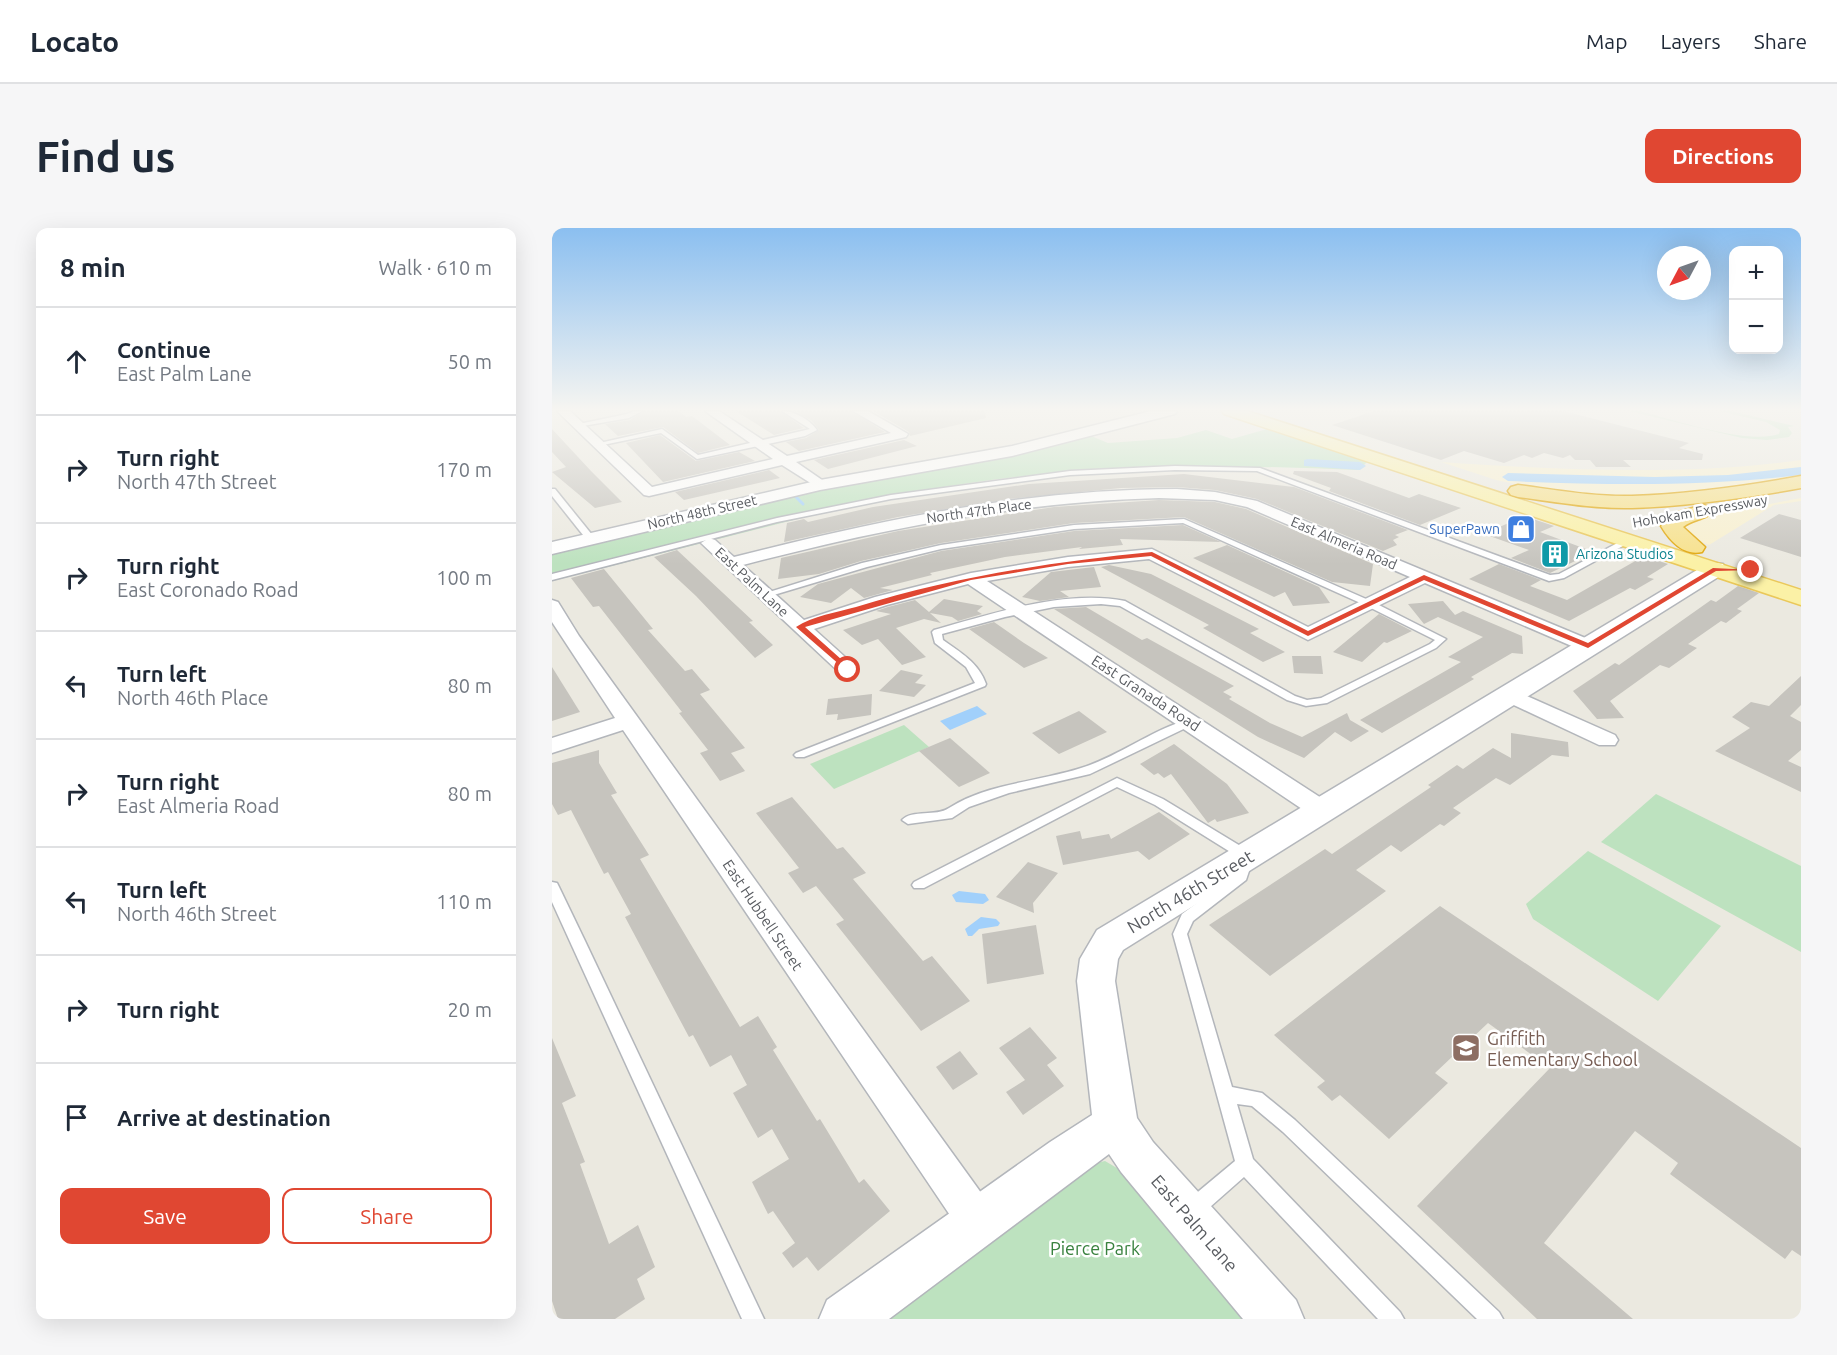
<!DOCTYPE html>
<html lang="en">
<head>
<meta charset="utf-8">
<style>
  :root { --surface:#fff; --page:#f6f6f7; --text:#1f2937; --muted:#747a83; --line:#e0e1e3; --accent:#e04732 }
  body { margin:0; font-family:Ubuntu,sans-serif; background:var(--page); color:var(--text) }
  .controls { position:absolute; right:18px; top:18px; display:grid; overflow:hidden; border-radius:12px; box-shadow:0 6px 24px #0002 }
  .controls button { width:54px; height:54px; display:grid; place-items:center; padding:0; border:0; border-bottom:2px solid var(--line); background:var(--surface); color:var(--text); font:30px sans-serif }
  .compass { position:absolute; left:1105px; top:18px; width:54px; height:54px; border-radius:50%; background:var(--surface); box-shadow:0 6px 24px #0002; rotate:229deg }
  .stop { position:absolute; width:18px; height:18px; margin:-14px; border:4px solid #e04732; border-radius:50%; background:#fff }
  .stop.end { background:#e04732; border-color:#fff; box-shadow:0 2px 6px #0008 }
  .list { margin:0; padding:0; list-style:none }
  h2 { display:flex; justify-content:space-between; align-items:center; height:78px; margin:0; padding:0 24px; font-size:26px }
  h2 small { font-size:20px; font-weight:400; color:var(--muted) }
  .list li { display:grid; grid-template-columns:39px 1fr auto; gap:18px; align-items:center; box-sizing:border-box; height:108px; padding:0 24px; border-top:2px solid var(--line) }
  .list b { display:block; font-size:22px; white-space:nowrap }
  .list p { margin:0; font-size:20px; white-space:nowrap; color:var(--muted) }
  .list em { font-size:20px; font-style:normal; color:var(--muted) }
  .actions { display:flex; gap:12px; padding:18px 24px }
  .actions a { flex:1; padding:14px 0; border:2px solid var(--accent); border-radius:12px; text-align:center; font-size:21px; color:var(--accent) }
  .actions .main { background:var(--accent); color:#fff }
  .icon { flex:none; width:33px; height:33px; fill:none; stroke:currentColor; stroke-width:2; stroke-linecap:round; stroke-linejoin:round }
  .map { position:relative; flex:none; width:1249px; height:1091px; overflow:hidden; border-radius:12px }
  header { display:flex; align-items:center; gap:36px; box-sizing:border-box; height:84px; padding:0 30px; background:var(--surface); border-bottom:2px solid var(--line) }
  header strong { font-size:28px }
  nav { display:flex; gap:33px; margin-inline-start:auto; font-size:21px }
  .intro { display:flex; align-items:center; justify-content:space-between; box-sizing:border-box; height:144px; padding:0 36px }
  h1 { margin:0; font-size:42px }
  .button { padding:15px 27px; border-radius:12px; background:var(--accent); color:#fff; font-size:21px; font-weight:700 }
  main { display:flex; gap:36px; padding:0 36px }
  aside { flex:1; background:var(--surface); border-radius:12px; box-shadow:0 6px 24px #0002 }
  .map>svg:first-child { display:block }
  .green { fill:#bde2bf }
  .sand { fill:#f8f0cf }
  .water { fill:#a1d0fb }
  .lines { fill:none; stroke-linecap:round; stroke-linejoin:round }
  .stream { stroke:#a1d0fb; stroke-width:3 }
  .canal { fill:#a1d0fb; fill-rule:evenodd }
  .building { fill:#c6c4be }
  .service-casing { stroke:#b3b6bb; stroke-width:3 }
  .minor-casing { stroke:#b3b6bb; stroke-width:3 }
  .tertiary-casing { stroke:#b3b6bb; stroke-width:3 }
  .primary-casing { stroke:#eac85b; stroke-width:3 }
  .motorway-casing { stroke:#e1a70b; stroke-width:3 }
  .service { fill:#fff; fill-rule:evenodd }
  .minor { fill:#fff; fill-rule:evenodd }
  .tertiary { fill:#fff; fill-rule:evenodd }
  .primary { fill:#fbf1a6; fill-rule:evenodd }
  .motorway { fill:#f7e18b; fill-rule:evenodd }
  .route { fill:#e04732 }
  .labels { text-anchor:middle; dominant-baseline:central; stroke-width:5; stroke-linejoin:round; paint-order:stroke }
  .far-street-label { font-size:14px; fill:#595c61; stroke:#fff }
  .far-shop-label { font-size:14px; fill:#366cbe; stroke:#fff; text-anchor:end }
  .far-culture-label { font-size:14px; fill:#0d838f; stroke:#fff; text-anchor:start }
  .street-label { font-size:15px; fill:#595c61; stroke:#fff }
  .near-street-label { font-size:18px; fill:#595c61; stroke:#fff }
  .near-education-label { font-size:18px; fill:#785e54; stroke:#fff; text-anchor:start }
  .near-park-label { font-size:18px; fill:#38813e; stroke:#fff }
</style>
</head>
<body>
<header>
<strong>Locato</strong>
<nav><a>Map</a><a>Layers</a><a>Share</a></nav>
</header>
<div class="intro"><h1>Find us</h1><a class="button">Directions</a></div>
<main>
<aside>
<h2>8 min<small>Walk · 610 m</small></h2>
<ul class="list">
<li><svg class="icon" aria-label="ahead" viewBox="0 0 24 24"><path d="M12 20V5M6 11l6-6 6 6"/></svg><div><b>Continue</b><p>East Palm Lane</p></div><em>50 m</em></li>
<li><svg class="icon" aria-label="right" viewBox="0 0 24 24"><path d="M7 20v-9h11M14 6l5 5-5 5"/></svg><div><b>Turn right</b><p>North 47th Street</p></div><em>170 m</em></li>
<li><svg class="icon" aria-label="right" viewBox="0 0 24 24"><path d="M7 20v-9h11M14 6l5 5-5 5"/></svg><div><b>Turn right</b><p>East Coronado Road</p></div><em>100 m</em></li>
<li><svg class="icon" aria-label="left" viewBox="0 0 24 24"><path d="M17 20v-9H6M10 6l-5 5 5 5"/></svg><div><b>Turn left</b><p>North 46th Place</p></div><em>80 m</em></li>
<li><svg class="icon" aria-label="right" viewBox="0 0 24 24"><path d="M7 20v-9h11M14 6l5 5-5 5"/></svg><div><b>Turn right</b><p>East Almeria Road</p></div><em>80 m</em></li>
<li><svg class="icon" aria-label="left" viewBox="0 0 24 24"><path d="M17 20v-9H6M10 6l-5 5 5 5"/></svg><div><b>Turn left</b><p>North 46th Street</p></div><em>110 m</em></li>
<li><svg class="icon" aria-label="right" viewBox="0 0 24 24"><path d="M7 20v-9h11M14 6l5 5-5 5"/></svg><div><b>Turn right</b></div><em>20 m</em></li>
<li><svg class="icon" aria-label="arrive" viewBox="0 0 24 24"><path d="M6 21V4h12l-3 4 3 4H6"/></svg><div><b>Arrive at destination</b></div></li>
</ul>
<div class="actions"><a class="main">Save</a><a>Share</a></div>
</aside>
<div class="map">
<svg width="1249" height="1091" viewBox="0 0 1249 1091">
  <rect width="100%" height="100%" fill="#ebe9e0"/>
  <g class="green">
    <path d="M1077,183H1088C1123,192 1194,217 1227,206L1228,202L1214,194L1167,183H1179L1242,198L1236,199L1240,205L1237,209L1215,212L1190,210Z"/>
    <path d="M715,201L815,234L807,242C711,238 612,236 516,244C437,250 359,264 281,279V282L0,353V323L270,261L459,227L539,208L556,215L625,210L654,202L680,211Z"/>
    <polygon points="352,497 377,519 282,561 258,536"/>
    <polygon points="1104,566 1249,638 1249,724 1049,614"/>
    <polygon points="1036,623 1169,698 1106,773 981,691 974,676"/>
    <polygon points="553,933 570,943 694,1091 333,1091 536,937"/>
  </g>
  <g class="sand">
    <path d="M1249,232V249L1112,270H1063L1001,264L944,252L889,234C1005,242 1134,248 1249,232Z"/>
    <polygon points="1249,270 1249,273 1222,277 1157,317 1137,309 1126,297 1148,289"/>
  </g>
  <g class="water">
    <polygon points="425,478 435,486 398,502 388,493"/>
    <polygon points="407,663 433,666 437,672 431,676 404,674 400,667"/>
    <polygon points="429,689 444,691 448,695 446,698 427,701 420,708 416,708 413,701"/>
  </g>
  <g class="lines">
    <polyline class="stream" points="239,264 251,276"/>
    <g class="canal">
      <polygon points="756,231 808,234 814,238 808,242 752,238 752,232"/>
      <path d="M1249,239V247C1151,259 1054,257 956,253L950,249L956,245L1103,249L1176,247Z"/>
    </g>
  </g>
  <g class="building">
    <polygon points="92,183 127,183 134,189 140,188 178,217 146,225 111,199 66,208 53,196 78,192"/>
    <polygon points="184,183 228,183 252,200 222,207"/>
    <polygon points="243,183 299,183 333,204 247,223 234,214 254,210 267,202 260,193"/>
    <polygon points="321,183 433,183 434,190 358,208 357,204"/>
    <polygon points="822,183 1011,183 1137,215 1127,220 1151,226 1150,232 1071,232 1079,239 1044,239 1038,232 1023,232 1018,227 1011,230 992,225 980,230 972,227 952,235 912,223 889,232 780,197"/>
    <polygon points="0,201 39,243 70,274 43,280 0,244 14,239 0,224"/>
    <polygon points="108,207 144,233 187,224 203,233 111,254 74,215"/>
    <polygon points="352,212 365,218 276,241 262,232"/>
    <polygon points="217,242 228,250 132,272 123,264"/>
    <polygon points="742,243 785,244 857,270 867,266 909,280 868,297 777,263 779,260 741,246"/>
    <polygon points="632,246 742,259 856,302 843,307 847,309 841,312 845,317 831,323 705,271 663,262 625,259 569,260 457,271 346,289 232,314 235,295 252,291 256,294 321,279 477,256"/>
    <polygon points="607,272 663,274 694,281 821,336 818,358 780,354 632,289 522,295 389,315 309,333 267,346 226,351 229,330 346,303 502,279"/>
    <polygon points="1227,286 1249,292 1249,329 1188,310"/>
    <polygon points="972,288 1002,298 988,304 1042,324 998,345 959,330 977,322 932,306"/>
    <polygon points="631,297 669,314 568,311 571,317 527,321 530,319 453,329 378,345 380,347 328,360 341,362 312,370 299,360 279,375 248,369 266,356 389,323 522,303"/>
    <polygon points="675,317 767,359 778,375 741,378 733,364 722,369 641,330"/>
    <polygon points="125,322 201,393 197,394 221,417 203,430 144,368 102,329"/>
    <polygon points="1092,328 1116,336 1095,349 1102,351 1083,362 1078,360 1017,393 917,351 947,336 989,352 978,358 1015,372"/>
    <polygon points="557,337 599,346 707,401 698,405 733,424 711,434 651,400 657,397 549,339"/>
    <polygon points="542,339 549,359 508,363 517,369 488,373 470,369 499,344"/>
    <polygon points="52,341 101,401 96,402 133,443 140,441 158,462 148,466 193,520 179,525 193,543 168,553 148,525 156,522 127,485 130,484 47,378 41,379 19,350"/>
    <polygon points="1186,358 1207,365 1185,381 1190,383 1174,395 1169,393 1136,416 1145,420 1117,440 1108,437 1058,473 1072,490 1045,491 1021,463 1063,435 1067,437 1159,372 1164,374"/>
    <polygon points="392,371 431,378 425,383 430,386 406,393 400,389 378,385 389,395 372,391 344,400 374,429 350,437 326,411 310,417 291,402 339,386 324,383 336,379 363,372 377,384"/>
    <polygon points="891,373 903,387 911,383 970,408 971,426 960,425 919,449 922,451 830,505 808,492 909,434 896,429 931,409 886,389 872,396 856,376"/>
    <polygon points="534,379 590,412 595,410 682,458 671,464 680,469 677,471 718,495 750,509 795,485 798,492 817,503 799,514 783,504 752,530 706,509 502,381"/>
    <polygon points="827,386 860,403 835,415 832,414 810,434 781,424"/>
    <polygon points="442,394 472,415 496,430 472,440 417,401"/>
    <polygon points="740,428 769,428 771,446 742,445"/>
    <polygon points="0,439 28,484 0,493"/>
    <polygon points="349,442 371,447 363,455 374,457 362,469 327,463"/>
    <polygon points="1249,448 1249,477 1238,488 1249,494 1249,522 1236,533 1249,539 1249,564 1163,523 1198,500 1180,489 1199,474 1217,478"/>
    <polygon points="320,466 319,487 285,492 286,486 274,487 276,471"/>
    <polygon points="527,483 555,504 507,526 480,505"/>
    <polygon points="959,505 1016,514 1017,529 1000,527 958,557 944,550 901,580 909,585 892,598 888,596 849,624 839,617 804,642 834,663 718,748 657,697 773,621 780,626 879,559 876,557 905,537 911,541 941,520 959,530"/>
    <polygon points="398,510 438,545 407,559 367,523"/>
    <polygon points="622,516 675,556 697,585 665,594 663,591 656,595 619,546 612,550 606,545 602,547 588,536"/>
    <polygon points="47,522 47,535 65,565 59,567 97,627 88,631 188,799 206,788 225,819 221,822 265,893 268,891 307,955 312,951 338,983 266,1043 255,1029 241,1040 230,1025 243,1015 221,983 216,986 200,954 237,931 220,901 206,910 181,865 195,857 179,827 158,839 141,807 137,809 73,689 79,686 56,644 52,646 19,582 6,587 0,576 0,535"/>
    <polygon points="240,569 285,621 291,619 314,645 301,651 371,733 380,728 418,773 369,803 284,696 292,692 264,658 251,665 236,645 247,640 204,585"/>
    <polygon points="607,584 638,606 597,632 586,623 511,637 504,608 528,603 530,611 557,606 559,611"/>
    <polygon points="476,634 506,645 481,675 482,685 444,669"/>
    <polygon points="888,678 1249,920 1249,1028 1240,1022 1233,1031 1118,946 1126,935 1083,903 992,1015 1081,1091 985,1091 865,978 998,840 936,795 883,845 896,855 837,911 788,867 780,873 765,859 773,853 722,807"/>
    <polygon points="484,697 492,746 435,756 430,706"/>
    <polygon points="478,799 505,830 495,837 512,858 471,887 454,864 473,852 447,820"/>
    <polygon points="0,810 24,868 10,875 33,934 28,936 57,1016 86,997 103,1039 85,1051 93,1071 63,1091 6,1091 0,1073"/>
    <polygon points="408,823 426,846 401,862 384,839"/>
  </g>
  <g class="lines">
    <g class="service-casing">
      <g id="service">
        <polygon points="82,183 90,183 77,190 25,199 22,197 75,186"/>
        <path d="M230,183C243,183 258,192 265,202L253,208L145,231L109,205L46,218L43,216L110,201L146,227L258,201Z"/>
        <polygon points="623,238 708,240 998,347 1007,346 1073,311 1080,313 1012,350 997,353 705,243 623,242 518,247 339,271 225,294 0,352 0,346 225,290 339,267 518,243"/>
        <polygon points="0,261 3,261 41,308 41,312 35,312 0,268"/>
        <path d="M632,291L821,374L894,411L884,420L775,475L754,478L735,472L568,378L549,376L502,379L453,389L390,406L391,412C408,424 427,435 434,456L433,458L252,529H244L242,527L244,525L423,455L414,439L383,415L380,404L382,402C440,386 513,361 573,373L743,468L755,472L769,470L878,416L883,412L815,378L631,295L522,301L389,321L315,339L215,369H209L208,367L310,335L389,317L522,297Z"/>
        <path d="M638,491L642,492L644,494L642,496L538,546L457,565L417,579L400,590L356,596L350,592C360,581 384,589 397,580C436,555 486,554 529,540C566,529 601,501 638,491Z"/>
        <polygon points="565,550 611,571 700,625 702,628 694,652 641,693 635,706 680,859 710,865 743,892 947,1084 951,1091 925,1091 731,904 700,878 685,876 701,931 848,1084 852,1091 826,1091 692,949 649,987 642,990 635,987 632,980 635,973 683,933 621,706 630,686 683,647 688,630 603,577 565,559 372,660 362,660 360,657 362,654"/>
        <polygon points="0,654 5,655 7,659 33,713 212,1091 190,1091 0,674"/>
      </g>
    </g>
    <g class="minor-casing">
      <g id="minor">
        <polygon points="5,183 18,183 100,259 221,231 153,183 167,183 235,228 339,205 301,183 316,183 356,206 354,209 244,234 273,254 275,257 268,261 230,237 97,268 92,267"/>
        <path d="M625,261L663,264L705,273L1043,414L1046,418L1036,424L1029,422L873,355L756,412L597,331L516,339L435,353L777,575L781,581L777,587L768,589L759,587L416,356L335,377L262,401L303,438L306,442L303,446H289L149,315L157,310L163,312L182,329C327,292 475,261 625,261ZM607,270L663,272L695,279L858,349L756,399L600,321L516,329L419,345L323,369L252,392L191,337C328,301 465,274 607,270Z"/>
        <polygon points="0,372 6,374 27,408 440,980 446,994 440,1008 426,1014 412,1008 71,502 0,525 0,510 63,490 0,394"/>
        <polygon points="959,461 1063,507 1066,512 1063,517 1047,517 951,472 948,467 951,462"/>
      </g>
    </g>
    <g class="tertiary-casing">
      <g id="tertiary">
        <polygon points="599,183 625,183 623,186 460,228 268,262 0,326 0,314 268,252 460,218"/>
        <polygon points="1163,335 1171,336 1174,341 1171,346 571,722 566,731 563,753 585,890 601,914 744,1072 752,1091 691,1091 569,944 557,926 337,1091 267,1091 275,1072 498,914 540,887 525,753 528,731 545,702 1155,336"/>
      </g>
    </g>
    <g class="primary-casing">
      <polygon id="primary" points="670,183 695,183 1249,362 1249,377 672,186"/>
    </g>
    <g class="motorway-casing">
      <g id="motorway">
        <path d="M1249,248V260C1194,270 1137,278 1080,280C1042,281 1004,274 966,269L959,267L956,263L959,259L966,257C1004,262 1042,269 1080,268C1136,266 1194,258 1249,248Z"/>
        <path d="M1151,277L1158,279L1161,283C1155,292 1140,291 1131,299L1153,319L1150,324C1131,328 1118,313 1109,298L1123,285Z"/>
      </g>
    </g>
    <use href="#service" class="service"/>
    <use href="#minor" class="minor"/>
    <use href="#tertiary" class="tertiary"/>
    <use href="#primary" class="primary"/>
    <use href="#motorway" class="motorway"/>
  </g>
  <linearGradient id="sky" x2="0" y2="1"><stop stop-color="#8bbff0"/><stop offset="0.54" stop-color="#f6f5f1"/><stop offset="1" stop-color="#f6f5f1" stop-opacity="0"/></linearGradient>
  <rect width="1249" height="336" fill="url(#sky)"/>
  <path class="route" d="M600,324L756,403L872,347L1036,415L1161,340L1202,342L1164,343L1036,420L872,352L756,408L599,328L516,336L419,352L253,399L299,440L296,444L244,399C260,388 286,384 304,379C401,349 499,334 600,324Z"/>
  <defs>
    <g id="shop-square" transform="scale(1.5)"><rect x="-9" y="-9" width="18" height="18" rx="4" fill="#3f7fe0" stroke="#fff"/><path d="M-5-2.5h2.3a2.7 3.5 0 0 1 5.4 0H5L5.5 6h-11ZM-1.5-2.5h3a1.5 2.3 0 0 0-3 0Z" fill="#fff"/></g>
    <g id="building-square" transform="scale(1.5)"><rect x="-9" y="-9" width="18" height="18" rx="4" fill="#0f9aa8" stroke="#fff"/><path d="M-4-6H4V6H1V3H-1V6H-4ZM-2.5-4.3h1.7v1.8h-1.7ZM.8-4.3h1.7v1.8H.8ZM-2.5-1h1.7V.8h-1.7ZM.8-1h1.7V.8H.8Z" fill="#fff"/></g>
    <g id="school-square" transform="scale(1.5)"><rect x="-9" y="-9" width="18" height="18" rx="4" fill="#8d6e63" stroke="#fff"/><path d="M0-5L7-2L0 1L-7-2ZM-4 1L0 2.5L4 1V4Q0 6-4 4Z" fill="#fff"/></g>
  </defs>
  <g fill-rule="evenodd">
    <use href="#shop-square" x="969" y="301"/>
    <use href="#building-square" x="1003" y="326"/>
    <use href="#school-square" x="914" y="820"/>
  </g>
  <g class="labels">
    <g class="far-street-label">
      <text transform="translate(427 283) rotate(-8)">North 47th Place</text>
      <text transform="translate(1148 283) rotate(-10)">Hohokam Expressway</text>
      <text transform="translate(150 284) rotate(-13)">North 48th Street</text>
      <text transform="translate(792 315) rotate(23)">East Almeria Road</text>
      <text transform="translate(200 354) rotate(43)">East Palm Lane</text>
    </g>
    <g class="far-shop-label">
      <text x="948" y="301">SuperPawn</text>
    </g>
    <g class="far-culture-label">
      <text x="1024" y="326">Arizona Studios</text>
    </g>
    <g class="street-label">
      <text transform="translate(594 465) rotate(33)">East Granada Road</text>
      <text transform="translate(211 687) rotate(56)">East Hubbell Street</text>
    </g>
    <g class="near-street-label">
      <text transform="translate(638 663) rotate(-31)">North 46th Street</text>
      <text transform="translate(643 995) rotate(49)">East Palm Lane</text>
    </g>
    <g class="near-education-label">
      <text x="935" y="810">Griffith<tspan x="935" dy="21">Elementary School</tspan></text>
    </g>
    <g class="near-park-label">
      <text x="543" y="1020">Pierce Park</text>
    </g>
  </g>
</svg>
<div class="controls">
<button>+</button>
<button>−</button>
</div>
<svg class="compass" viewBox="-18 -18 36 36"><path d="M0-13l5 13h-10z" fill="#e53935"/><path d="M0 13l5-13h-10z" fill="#747a83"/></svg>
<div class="stop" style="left:296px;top:442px"></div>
<div class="stop end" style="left:1199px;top:342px"></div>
</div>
</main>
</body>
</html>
